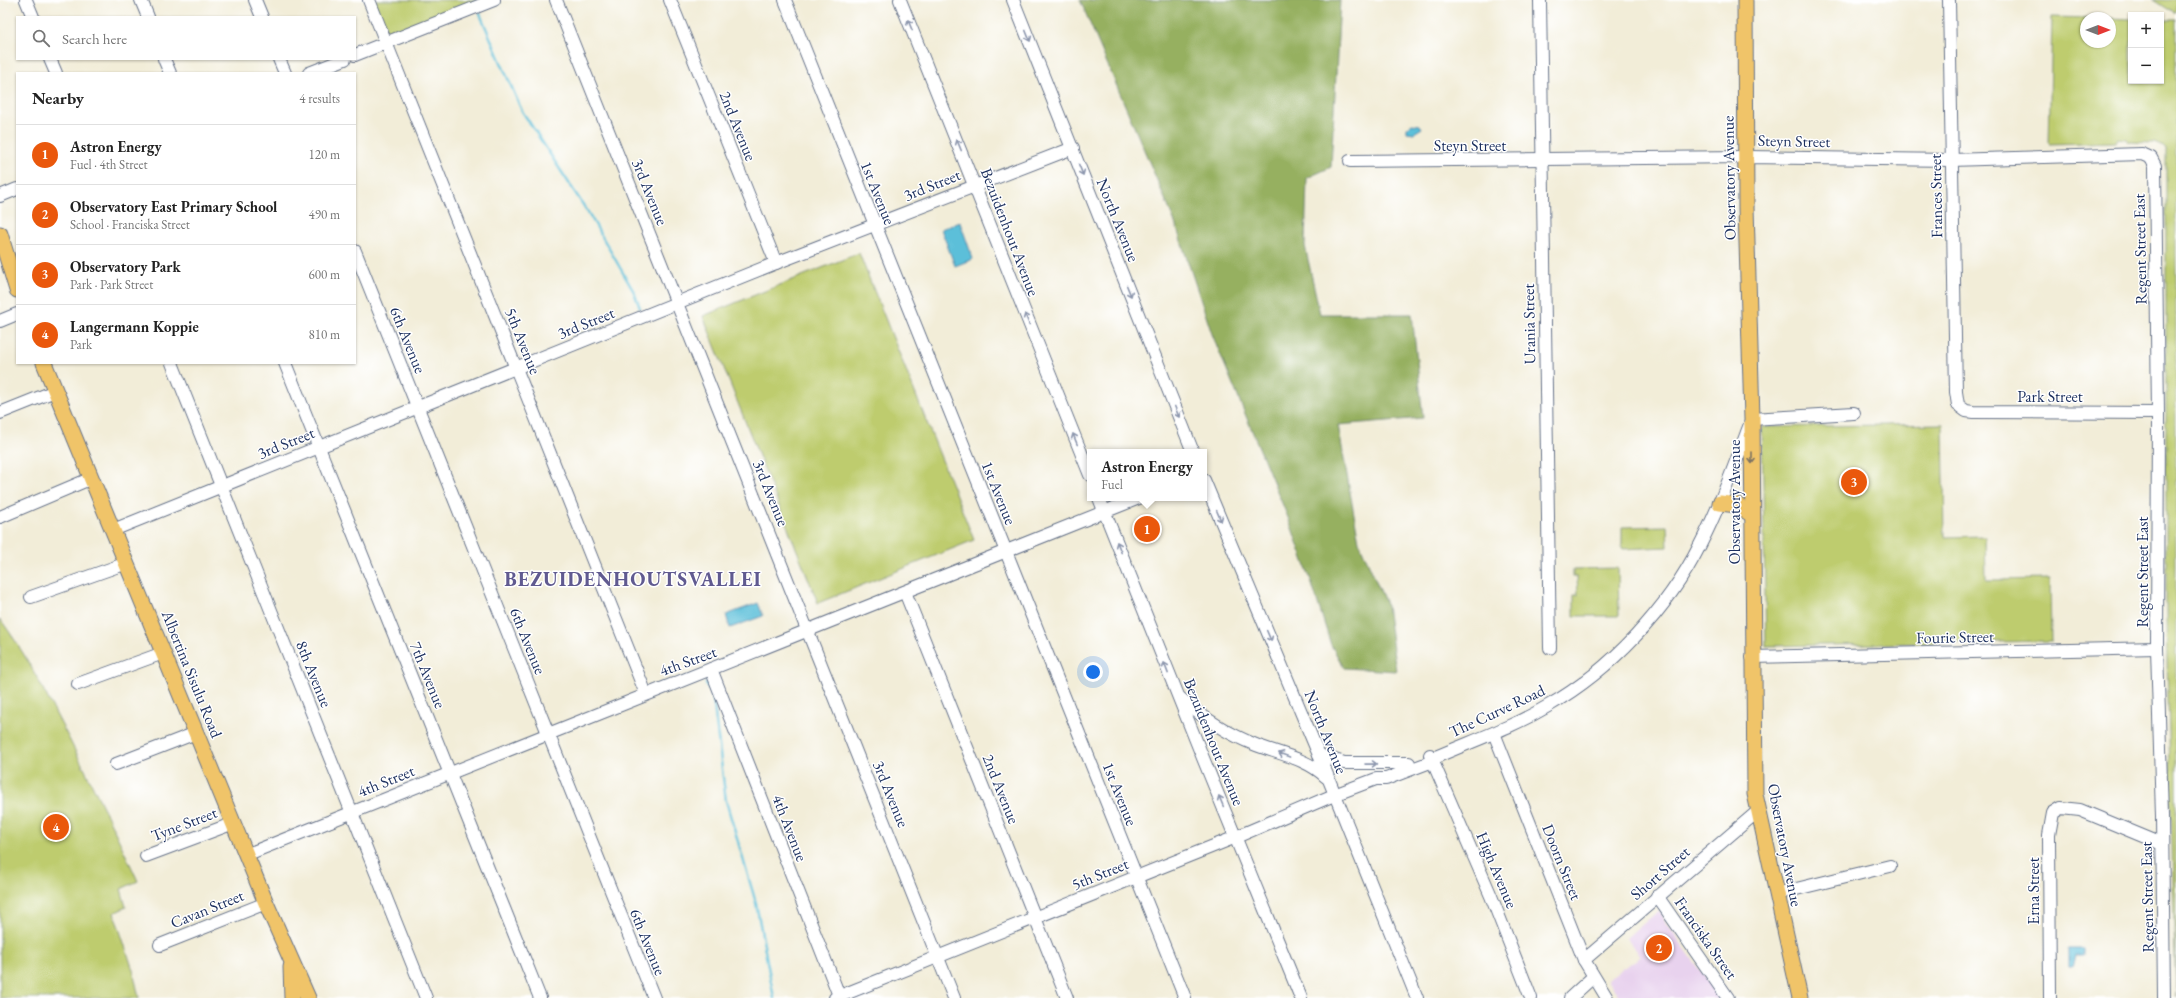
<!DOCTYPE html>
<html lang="en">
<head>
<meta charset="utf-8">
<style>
  :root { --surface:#fff; --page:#f2f2f2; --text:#222; --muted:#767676; --line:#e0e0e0; --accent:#ea580c }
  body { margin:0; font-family:"EB Garamond",serif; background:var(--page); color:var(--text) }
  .controls { position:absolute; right:12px; top:12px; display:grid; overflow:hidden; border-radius:0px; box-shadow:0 1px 3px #0004 }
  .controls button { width:36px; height:36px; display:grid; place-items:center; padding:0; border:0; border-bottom:1px solid var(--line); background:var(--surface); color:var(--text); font:20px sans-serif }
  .compass { position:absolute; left:2080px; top:12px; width:36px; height:36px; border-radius:50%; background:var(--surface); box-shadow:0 1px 3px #0004; rotate:90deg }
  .you { position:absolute; left:1093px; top:672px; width:14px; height:14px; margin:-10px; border:3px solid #fff; border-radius:50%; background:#1a73e8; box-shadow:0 0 0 6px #1a73e833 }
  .badge { display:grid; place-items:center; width:26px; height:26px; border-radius:50%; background:var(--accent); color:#fff; font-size:13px; font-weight:700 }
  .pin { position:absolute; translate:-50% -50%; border:2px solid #fff; box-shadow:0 1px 4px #0006 }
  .popup { position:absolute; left:1087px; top:449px; width:120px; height:52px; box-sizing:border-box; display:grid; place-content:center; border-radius:0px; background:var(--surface); filter:drop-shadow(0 1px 3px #0005); font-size:13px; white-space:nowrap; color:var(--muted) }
  .popup b { font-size:15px; color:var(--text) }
  .popup::after { content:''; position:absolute; left:50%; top:100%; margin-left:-8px; border:8px solid transparent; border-top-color:var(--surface) }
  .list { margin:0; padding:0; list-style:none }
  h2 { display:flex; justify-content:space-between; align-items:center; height:52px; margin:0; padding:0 16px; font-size:17px }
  h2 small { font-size:13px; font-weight:400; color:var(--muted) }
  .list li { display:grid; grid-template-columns:26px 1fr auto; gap:12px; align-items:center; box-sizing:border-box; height:60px; padding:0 16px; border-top:1px solid var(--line) }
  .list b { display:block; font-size:15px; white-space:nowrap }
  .list p { margin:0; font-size:13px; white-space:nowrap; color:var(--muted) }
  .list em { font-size:13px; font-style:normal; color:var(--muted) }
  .icon { flex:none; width:22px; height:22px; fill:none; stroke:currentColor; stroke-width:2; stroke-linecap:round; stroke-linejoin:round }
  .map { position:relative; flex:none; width:2176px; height:998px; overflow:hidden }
  .search { position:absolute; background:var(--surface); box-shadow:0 1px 3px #0004; left:16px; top:16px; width:340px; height:44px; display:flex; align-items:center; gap:10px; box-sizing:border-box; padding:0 14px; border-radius:0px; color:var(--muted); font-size:15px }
  .panel { position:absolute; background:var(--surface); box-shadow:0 1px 3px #0004; left:16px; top:72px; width:340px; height:292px; border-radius:0px }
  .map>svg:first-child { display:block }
  .built { fill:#e8d2ee }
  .green { fill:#becc6e; stroke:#6c7e66 }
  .forest { fill:#96b061; stroke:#587060 }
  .water { fill:#5bbfd9; stroke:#3b779c }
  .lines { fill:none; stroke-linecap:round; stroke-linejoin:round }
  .stream { stroke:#5bbfd9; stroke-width:2.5 }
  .minor-casing { stroke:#667289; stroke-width:14 }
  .major-casing { stroke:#667289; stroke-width:17 }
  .minor { stroke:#fff; stroke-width:12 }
  .major { stroke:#f0c469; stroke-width:15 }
  .oneway { stroke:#8d97ae }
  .oneway2 { stroke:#7b7263 }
  .labels { text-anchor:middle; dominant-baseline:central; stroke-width:3; stroke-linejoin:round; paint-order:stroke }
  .street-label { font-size:16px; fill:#1b2f5e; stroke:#fff }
  .district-label { font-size:20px; font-weight:bold; letter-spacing:1px; fill:#605a90; stroke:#fff }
</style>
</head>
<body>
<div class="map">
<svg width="2176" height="998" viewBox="0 0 2176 998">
  <rect width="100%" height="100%" fill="#fff"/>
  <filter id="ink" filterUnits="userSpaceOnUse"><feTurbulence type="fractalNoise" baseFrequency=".025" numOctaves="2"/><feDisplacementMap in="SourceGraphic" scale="8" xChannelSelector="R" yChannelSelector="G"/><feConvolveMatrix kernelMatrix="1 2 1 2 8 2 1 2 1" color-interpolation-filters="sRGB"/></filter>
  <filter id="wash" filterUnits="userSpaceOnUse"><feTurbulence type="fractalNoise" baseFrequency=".012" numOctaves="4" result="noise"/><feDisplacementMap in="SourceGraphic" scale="16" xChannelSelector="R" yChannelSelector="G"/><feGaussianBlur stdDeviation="0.9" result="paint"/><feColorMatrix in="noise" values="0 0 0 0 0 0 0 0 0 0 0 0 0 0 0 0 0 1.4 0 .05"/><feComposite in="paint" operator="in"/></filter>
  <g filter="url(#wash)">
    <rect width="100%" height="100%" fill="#f2edd8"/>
    <polygon class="built" points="1658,911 1720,998 1620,998 1607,979 1640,957 1627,938"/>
    <g class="green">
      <polygon points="373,0 478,0 385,35"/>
      <polygon points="2154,0 2176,0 2176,13 2174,13"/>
      <polygon points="2052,17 2095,18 2086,18 2086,42 2110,42 2110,18 2131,19 2131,81 2161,81 2161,20 2176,20 2176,998 2166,622 2166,148 2154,143 2129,142 2127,139 2118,138 2116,142 2049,144"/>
      <polygon points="859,253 974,540 818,603 703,316"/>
      <polygon points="1943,424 1945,537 1985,536 1986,580 2050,579 2051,641 1766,646 1762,427"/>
      <polygon points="1667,526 1668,547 1622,549 1622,527"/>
      <polygon points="1618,568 1619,616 1574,616 1574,595 1578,595 1577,577 1573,577 1573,569"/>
      <path d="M0,619C23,649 40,683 57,716C86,770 112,825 138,881L121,889L126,907L114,913L133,970L139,998H0Z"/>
    </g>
    <polygon class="forest" points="1080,0 1340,0 1331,167 1307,178 1305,246 1320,314 1412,314 1423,418 1338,425 1359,542 1387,606 1396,671 1344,668 1331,645 1310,578 1289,520 1212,334 1174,220"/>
    <g class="water">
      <polygon points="1412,124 1420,125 1422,128 1414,133 1407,132 1407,128"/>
      <polygon points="960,222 973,259 955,266 941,229"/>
      <polygon points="758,603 763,616 730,628 726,615"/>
      <polygon points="2069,949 2083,949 2083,956 2075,956 2072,966 2069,966"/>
    </g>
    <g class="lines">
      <g class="stream">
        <polyline points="480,14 522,111 589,214 634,292 640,308"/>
        <polyline points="706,683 713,698 726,801 756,903 774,998"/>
      </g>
    </g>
  </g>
  <g filter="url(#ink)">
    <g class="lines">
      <g class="minor-casing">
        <g id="minor">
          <polyline points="26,0 33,17"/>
          <polyline points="141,0 148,17"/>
          <polyline points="255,0 262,17"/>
          <polyline points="369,0 646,694"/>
          <polyline points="556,0 954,998"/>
          <polyline points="670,0 776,263"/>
          <polyline points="785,0 1185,998"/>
          <polyline points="900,0 1090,475"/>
          <polyline points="1013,0 1193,452"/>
          <polyline points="1540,0 1550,648"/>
          <polyline points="1949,0 1956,392 1958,405 1966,411 1973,412 2158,413"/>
          <polyline points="355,55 494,0"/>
          <polyline points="50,59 56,73"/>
          <polyline points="164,59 170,73"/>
          <polyline points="279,59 285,73"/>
          <polyline points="309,73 345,59"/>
          <polyline points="1350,161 1746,157 1951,160 2142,154 2151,158 2155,166 2158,413 2157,648 2162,816 2164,998"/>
          <polyline points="0,196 17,189"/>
          <polyline points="355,251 654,998"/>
          <polyline points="0,321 17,314"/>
          <polyline points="172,363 426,998"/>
          <polyline points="285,363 540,998"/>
          <polyline points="0,413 55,391"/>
          <polyline points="1204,480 1319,755 1417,998"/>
          <polyline points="1099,498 1203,758 1301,998"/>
          <polyline points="0,517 92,478"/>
          <polyline points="113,530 776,263 1073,148"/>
          <polyline points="905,592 1067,998"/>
          <polyline points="31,597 127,563"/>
          <polyline points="1752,657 2157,648"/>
          <polyline points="711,669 840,998"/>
          <polyline points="78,684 163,653"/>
          <path d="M1180,698C1203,718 1228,734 1256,745C1280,754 1308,759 1326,777"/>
          <polyline points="1494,733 1584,960 1607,998"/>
          <polyline points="1319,755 1344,763 1409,763"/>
          <polyline points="1430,755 1491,896 1531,998"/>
          <polyline points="116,764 196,733"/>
          <polyline points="248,854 1139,498"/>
          <polyline points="146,856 234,823"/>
          <polyline points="1776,894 1890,866"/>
          <polyline points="1657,896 1728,998"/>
          <polyline points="160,945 266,903"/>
          <polyline points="1584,960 1757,812"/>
          <path d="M835,998L1236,837L1334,795L1376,779H1386L1433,761L1438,756C1475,740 1513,727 1548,706C1611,670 1668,609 1700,545C1721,504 1736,461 1752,419L1854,413"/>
          <polyline points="1570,998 1593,977"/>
          <polyline points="2050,998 2049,835 2053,813 2061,808 2080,810 2162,844"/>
        </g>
      </g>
      <g class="major-casing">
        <g id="major">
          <polyline points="1745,0 1746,207 1752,419 1755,794 1800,998"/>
          <polyline points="0,234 17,290"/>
          <polyline points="44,363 266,903 308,998"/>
          <polyline points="1720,503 1737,505 1752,515"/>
          <polyline points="291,967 292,998"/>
        </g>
      </g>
      <use href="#minor" class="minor"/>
      <use href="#major" class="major"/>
    </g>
    <defs><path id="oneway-shaft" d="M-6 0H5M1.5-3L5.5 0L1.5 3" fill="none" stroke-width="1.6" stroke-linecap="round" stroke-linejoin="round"/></defs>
    <g class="oneway">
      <use href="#oneway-shaft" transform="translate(910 25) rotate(-112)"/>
      <use href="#oneway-shaft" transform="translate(1028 36) rotate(68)"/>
      <use href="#oneway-shaft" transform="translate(959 145) rotate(-112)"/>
      <use href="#oneway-shaft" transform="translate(1081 170) rotate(68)"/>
      <use href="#oneway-shaft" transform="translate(1129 291) rotate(68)"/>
      <use href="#oneway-shaft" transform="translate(1027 319) rotate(-112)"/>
      <use href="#oneway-shaft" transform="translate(1177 412) rotate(68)"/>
      <use href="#oneway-shaft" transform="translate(1075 439) rotate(-112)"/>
      <use href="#oneway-shaft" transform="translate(1219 516) rotate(67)"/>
      <use href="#oneway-shaft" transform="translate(1119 547) rotate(-112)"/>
      <use href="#oneway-shaft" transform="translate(1269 636) rotate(67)"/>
      <use href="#oneway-shaft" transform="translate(1166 668) rotate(-111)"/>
      <use href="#oneway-shaft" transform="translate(1284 755) rotate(-160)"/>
      <use href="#oneway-shaft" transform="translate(1371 764) rotate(-1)"/>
      <use href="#oneway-shaft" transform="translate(1221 801) rotate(-113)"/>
    </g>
    <use class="oneway2" href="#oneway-shaft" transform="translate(1752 458) rotate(90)"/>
  </g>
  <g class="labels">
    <g class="street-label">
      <text transform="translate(738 126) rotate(68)">2nd Avenue</text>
      <text transform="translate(1794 141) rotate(1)">Steyn Street</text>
      <text x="1470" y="145">Steyn Street</text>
      <text transform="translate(1729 178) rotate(-91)">Observatory Avenue</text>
      <text transform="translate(932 185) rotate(-22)">3rd Street</text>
      <text transform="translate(650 192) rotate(68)">3rd Avenue</text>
      <text transform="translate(878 193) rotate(68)">1st Avenue</text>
      <text transform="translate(1936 196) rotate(-91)">Frances Street</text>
      <text transform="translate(1118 220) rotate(68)">North Avenue</text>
      <text transform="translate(1010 232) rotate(69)">Bezuidenhout Avenue</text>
      <text transform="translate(2140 249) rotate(-91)">Regent Street East</text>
      <text transform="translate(586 323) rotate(-22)">3rd Street</text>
      <text transform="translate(1529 324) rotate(-91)">Urania Street</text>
      <text transform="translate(408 340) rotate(68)">6th Avenue</text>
      <text transform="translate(523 341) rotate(68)">5th Avenue</text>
      <text x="2050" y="396">Park Street</text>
      <text transform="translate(286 443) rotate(-22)">3rd Street</text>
      <text transform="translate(771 493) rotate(68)">3rd Avenue</text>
      <text transform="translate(999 493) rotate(68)">1st Avenue</text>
      <text transform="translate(1734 502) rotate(-90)">Observatory Avenue</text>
      <text transform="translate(2142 572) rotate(-90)">Regent Street East</text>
      <text transform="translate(1955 637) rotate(-1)">Fourie Street</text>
      <text transform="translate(528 641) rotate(68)">6th Avenue</text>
      <text transform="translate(688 661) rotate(-20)">4th Street</text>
      <text transform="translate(192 674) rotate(68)">Albertina Sisulu Road</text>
      <text transform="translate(314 674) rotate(68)">8th Avenue</text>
      <text transform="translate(428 675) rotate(68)">7th Avenue</text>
      <text transform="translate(1497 711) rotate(-25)">The Curve Road</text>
      <text transform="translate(1326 732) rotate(68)">North Avenue</text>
      <text transform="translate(1214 742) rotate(68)">Bezuidenhout Avenue</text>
      <text transform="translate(386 781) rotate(-22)">4th Street</text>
      <text transform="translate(1001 789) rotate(68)">2nd Avenue</text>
      <text transform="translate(891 794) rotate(68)">3rd Avenue</text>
      <text transform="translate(1120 794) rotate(68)">1st Avenue</text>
      <text transform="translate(184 824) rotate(-21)">Tyne Street</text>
      <text transform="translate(790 828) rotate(69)">4th Avenue</text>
      <text transform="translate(1785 845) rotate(79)">Observatory Avenue</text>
      <text transform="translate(1562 862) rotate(68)">Doorn Street</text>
      <text transform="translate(1497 870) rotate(67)">High Avenue</text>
      <text transform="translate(1660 873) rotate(-41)">Short Street</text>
      <text transform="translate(1100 874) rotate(-22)">5th Street</text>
      <text transform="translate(2033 891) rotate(-90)">Erna Street</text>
      <text transform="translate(2147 897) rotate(-91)">Regent Street East</text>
      <text transform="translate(207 909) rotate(-22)">Cavan Street</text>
      <text transform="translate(1706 938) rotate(55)">Franciska Street</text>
      <text transform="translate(648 942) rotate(68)">6th Avenue</text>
    </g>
    <g class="district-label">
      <text x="633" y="579">BEZUIDENHOUTSVALLEI</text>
    </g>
  </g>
</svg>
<div class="controls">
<button>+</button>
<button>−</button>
</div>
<svg class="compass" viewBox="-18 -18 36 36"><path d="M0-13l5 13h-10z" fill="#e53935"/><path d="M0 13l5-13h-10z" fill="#767676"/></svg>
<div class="you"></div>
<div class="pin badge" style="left:1147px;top:529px">1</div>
<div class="popup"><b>Astron Energy</b>Fuel</div>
<div class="pin badge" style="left:1659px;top:948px">2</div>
<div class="pin badge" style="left:1854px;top:482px">3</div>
<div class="pin badge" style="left:56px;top:827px">4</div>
<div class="search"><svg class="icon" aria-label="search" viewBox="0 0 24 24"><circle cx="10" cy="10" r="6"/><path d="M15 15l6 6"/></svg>Search here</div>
<section class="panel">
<h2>Nearby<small>4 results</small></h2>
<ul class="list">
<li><span class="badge">1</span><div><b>Astron Energy</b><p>Fuel · 4th Street</p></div><em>120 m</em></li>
<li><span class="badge">2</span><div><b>Observatory East Primary School</b><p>School · Franciska Street</p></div><em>490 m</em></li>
<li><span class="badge">3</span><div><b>Observatory Park</b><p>Park · Park Street</p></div><em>600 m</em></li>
<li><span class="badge">4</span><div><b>Langermann Koppie</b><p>Park</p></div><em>810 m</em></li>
</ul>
</section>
</div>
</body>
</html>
